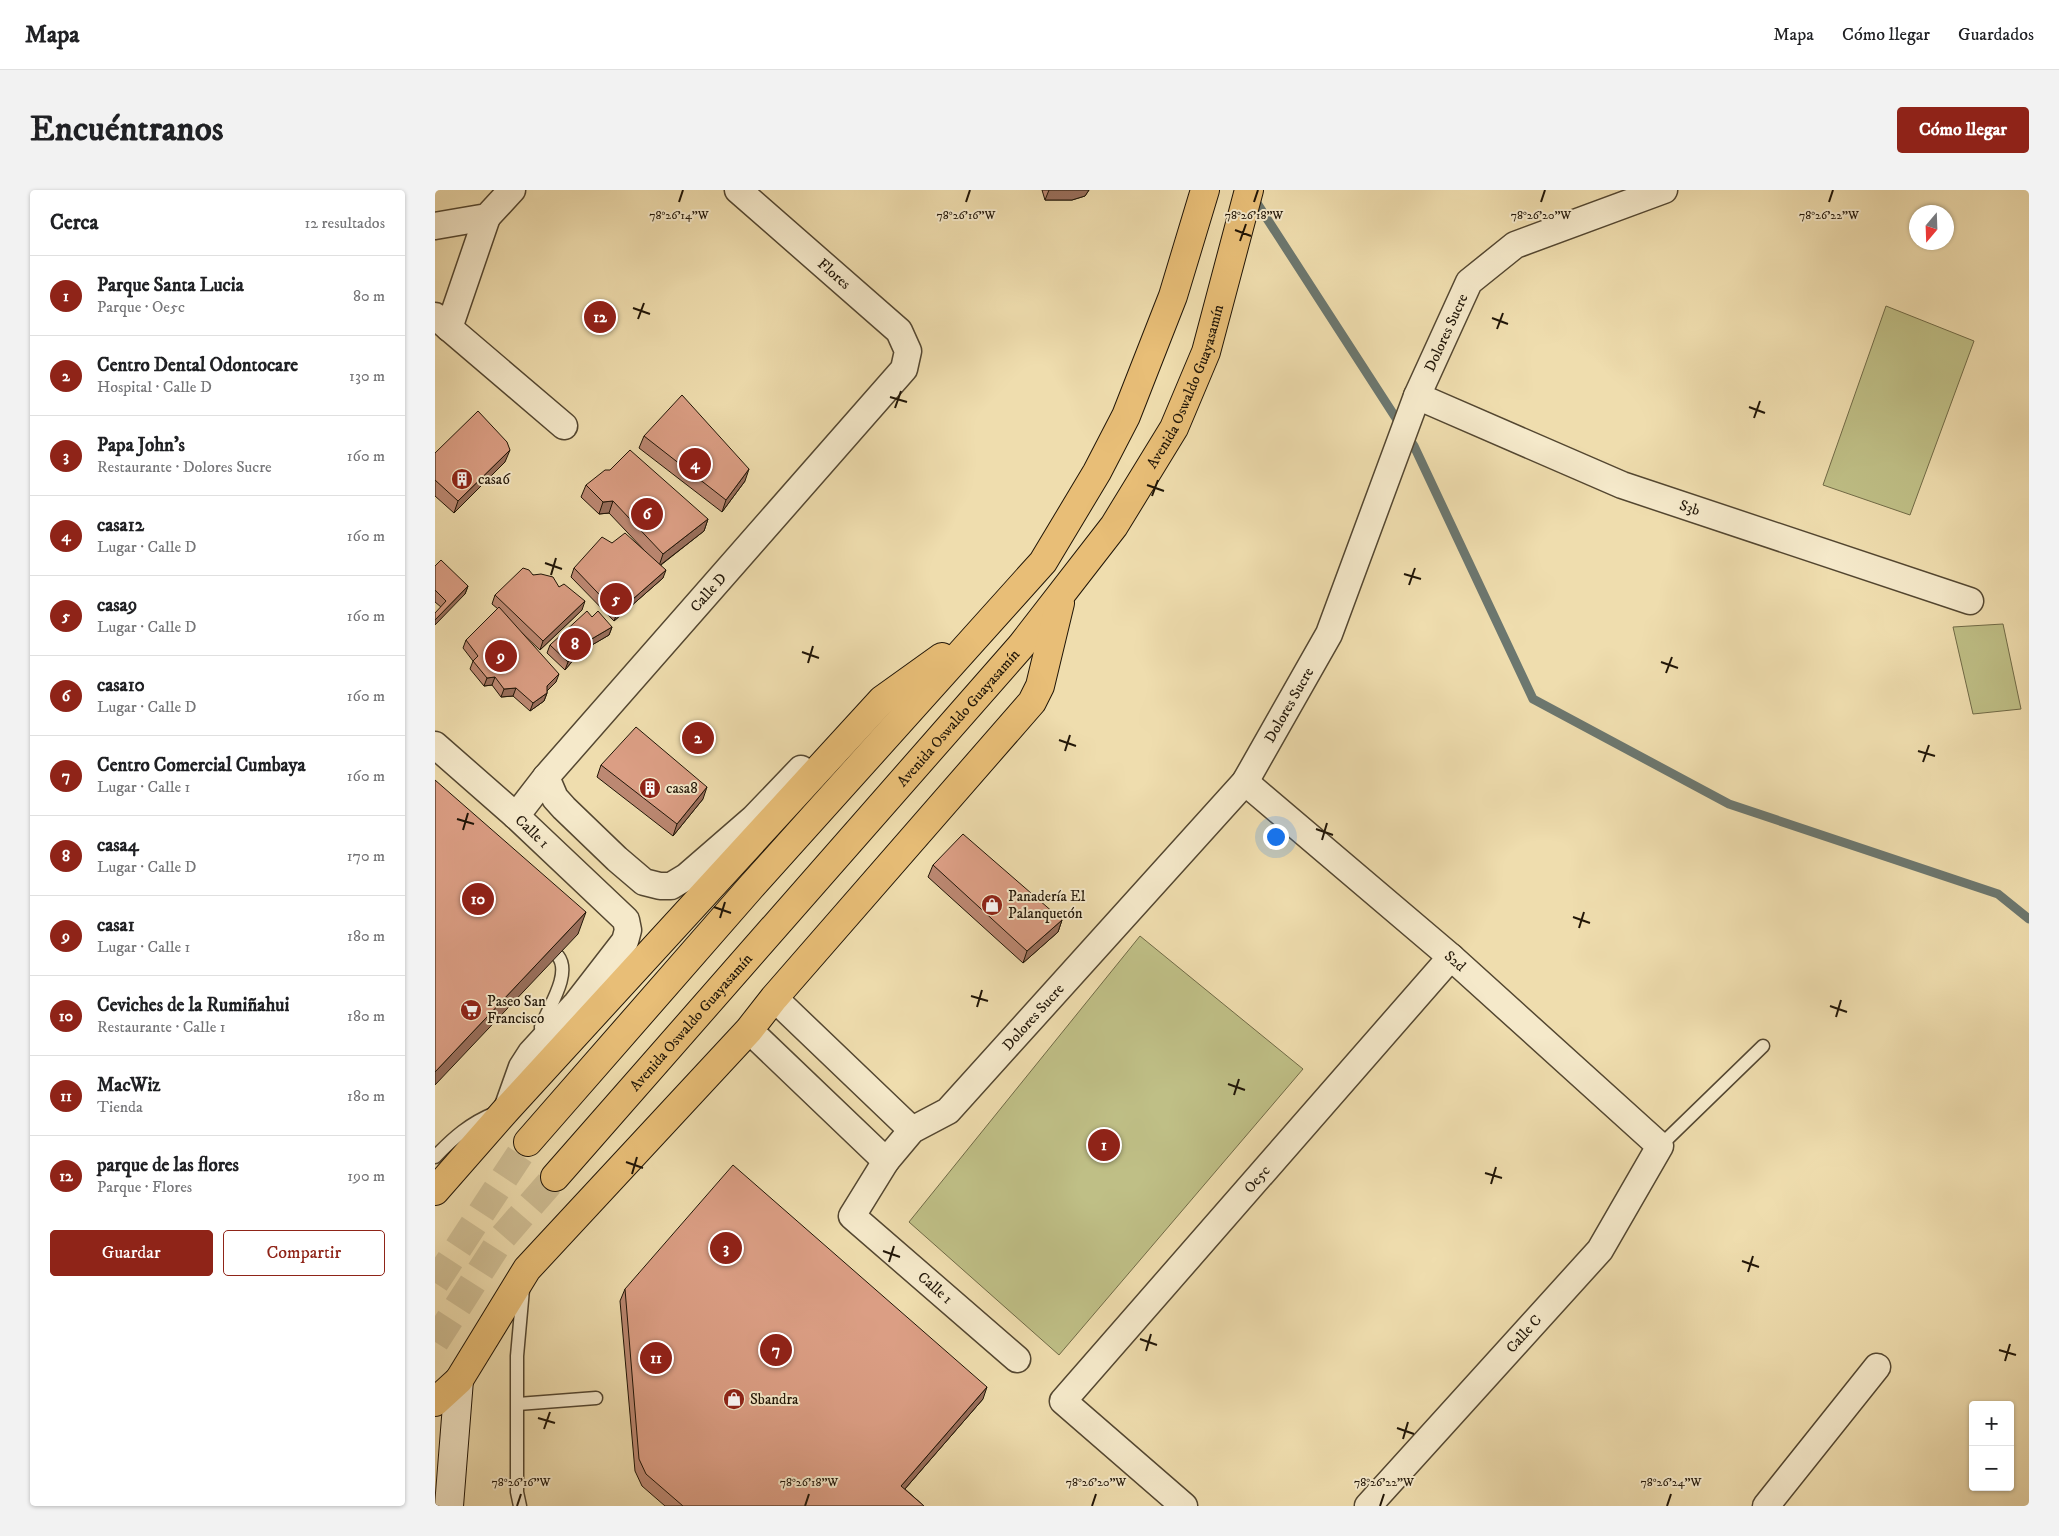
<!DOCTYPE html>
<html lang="es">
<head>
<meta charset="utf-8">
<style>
  :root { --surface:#fff; --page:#f2f2f2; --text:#202124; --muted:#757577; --line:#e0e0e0; --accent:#8f2418 }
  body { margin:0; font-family:"IM FELL DW Pica",serif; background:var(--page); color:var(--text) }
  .controls { position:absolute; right:15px; bottom:15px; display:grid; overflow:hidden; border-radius:5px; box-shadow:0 1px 4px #0004 }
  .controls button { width:45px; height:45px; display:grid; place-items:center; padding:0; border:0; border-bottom:1px solid var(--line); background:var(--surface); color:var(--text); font:25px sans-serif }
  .compass { position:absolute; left:1474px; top:15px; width:45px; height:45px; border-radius:50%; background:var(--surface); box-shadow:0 1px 4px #0004; rotate:199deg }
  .you { position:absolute; left:840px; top:646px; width:18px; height:18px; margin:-12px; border:4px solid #fff; border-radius:50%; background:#1a73e8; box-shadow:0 0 0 8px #1a73e833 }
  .badge { display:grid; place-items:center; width:32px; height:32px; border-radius:50%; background:var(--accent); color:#fff; font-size:16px; font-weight:700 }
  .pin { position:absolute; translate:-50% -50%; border:2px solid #fff; box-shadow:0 1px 5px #0006 }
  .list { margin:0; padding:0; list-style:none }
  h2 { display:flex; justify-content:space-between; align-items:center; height:65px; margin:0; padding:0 20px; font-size:21px }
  h2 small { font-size:16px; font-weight:400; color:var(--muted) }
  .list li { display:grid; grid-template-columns:32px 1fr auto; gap:15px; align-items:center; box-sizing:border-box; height:80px; padding:0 20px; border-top:1px solid var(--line) }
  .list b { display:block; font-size:19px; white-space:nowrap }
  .list p { margin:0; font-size:16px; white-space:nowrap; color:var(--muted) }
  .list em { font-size:16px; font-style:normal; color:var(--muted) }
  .actions { display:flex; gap:10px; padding:15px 20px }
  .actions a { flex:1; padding:11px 0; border:1px solid var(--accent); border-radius:5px; text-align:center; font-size:18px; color:var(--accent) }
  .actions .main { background:var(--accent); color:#fff }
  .map { position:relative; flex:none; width:1594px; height:1316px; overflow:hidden; border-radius:5px }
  header { display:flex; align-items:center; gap:30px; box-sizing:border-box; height:70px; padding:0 25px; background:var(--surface); border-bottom:1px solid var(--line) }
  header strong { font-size:24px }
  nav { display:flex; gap:28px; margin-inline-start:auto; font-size:18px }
  .intro { display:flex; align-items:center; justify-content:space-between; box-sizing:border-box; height:120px; padding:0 30px }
  h1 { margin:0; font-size:35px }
  .button { padding:12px 22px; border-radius:5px; background:var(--accent); color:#fff; font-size:18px; font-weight:700 }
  main { display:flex; gap:30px; padding:0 30px }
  aside { flex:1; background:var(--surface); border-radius:5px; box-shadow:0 1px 4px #0004 }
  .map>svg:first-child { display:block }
  .green { fill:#bfbf86; stroke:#706a46 }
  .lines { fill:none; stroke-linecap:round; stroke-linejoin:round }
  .stream { stroke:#6c776f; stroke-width:9 }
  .primary-tunnel { stroke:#d0bf95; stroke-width:28; stroke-dasharray:28 14; stroke-linecap:butt }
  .lane-casing { stroke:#544731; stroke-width:15 }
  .street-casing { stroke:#544731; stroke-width:29 }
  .secondary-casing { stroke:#201507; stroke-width:30 }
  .primary-casing { stroke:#201507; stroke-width:30 }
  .lane { stroke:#f5e9ca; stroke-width:12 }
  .street { stroke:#f5e9ca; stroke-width:26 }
  .secondary { stroke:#f5e9ca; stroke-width:28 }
  .primary { stroke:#e8be77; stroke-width:28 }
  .wall { fill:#bc8872; stroke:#201507 }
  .shaded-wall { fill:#996f5c; stroke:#201507 }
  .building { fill:#db9e84; stroke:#201507 }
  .ticks { fill:none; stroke:#201507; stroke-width:2 }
  .labels { text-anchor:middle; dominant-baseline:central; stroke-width:4; stroke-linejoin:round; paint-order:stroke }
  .street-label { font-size:15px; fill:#201507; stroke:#f5e9ca }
  .poi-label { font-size:15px; fill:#201507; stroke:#f5e9ca; text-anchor:start }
  .ticks-label { font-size:12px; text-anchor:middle; fill:#201507; stroke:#f5e9ca; stroke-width:4; stroke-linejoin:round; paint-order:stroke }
</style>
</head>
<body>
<header>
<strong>Mapa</strong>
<nav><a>Mapa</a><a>Cómo llegar</a><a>Guardados</a></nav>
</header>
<div class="intro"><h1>Encuéntranos</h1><a class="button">Cómo llegar</a></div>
<main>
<aside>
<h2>Cerca<small>12 resultados</small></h2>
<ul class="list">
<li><span class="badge">1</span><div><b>Parque Santa Lucia</b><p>Parque · Oe5c</p></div><em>80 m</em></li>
<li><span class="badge">2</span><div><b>Centro Dental Odontocare</b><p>Hospital · Calle D</p></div><em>130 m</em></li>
<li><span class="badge">3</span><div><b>Papa John's</b><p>Restaurante · Dolores Sucre</p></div><em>160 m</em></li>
<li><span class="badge">4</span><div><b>casa12</b><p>Lugar · Calle D</p></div><em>160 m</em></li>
<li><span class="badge">5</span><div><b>casa9</b><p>Lugar · Calle D</p></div><em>160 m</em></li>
<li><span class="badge">6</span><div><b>casa10</b><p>Lugar · Calle D</p></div><em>160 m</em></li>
<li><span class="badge">7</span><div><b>Centro Comercial Cumbaya</b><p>Lugar · Calle 1</p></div><em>160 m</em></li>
<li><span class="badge">8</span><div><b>casa4</b><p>Lugar · Calle D</p></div><em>170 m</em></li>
<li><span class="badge">9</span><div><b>casa1</b><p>Lugar · Calle 1</p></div><em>180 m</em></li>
<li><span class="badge">10</span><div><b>Ceviches de la Rumiñahui</b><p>Restaurante · Calle 1</p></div><em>180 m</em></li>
<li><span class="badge">11</span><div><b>MacWiz</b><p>Tienda</p></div><em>180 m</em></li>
<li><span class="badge">12</span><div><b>parque de las flores</b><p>Parque · Flores</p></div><em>190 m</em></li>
</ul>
<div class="actions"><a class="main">Guardar</a><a>Compartir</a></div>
</aside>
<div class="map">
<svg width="1594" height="1316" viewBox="0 0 1594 1316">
  <rect width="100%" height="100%" fill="#efddae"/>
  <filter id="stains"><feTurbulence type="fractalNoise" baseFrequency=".004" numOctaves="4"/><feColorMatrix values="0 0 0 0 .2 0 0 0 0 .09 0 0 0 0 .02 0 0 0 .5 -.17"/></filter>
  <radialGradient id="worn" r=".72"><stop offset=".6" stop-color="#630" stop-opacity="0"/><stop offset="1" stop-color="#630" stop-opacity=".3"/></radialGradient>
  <g class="green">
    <polygon points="1451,116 1539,151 1475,325 1388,295"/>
    <polygon points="1568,434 1586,519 1538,524 1518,437"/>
    <polygon points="705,746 868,879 624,1165 474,1032"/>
  </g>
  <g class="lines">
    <polyline class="stream" points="818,7 979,256 1098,509 1294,614 1563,704 1594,729"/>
    <g class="primary-tunnel">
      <polyline points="0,1093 93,952"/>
      <polyline points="0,1152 66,1049 120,987"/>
    </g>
    <g class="lane-casing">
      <g id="lane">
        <path d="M107,845L106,837C113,818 137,784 123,766"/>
        <polyline points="1225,956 1328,856"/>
        <path d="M0,967C18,948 35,933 60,923"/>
        <polyline points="83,1214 161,1208"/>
        <polyline points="85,1316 82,1302 82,1166 88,1099"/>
      </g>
    </g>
    <g class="street-casing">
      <g id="street">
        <polyline points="0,36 52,27 77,0"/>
        <polyline points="0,126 129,236"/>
        <polyline points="14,138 52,27"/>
        <path id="s1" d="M982,206L1187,295L1535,411"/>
        <path id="s2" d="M0,555L81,626L191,730L193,740L190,751L142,813L96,863L87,877L72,919"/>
        <polyline points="111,587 120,608 129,618 182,669 209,692 225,696 236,696 251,687 319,628 366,579"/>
        <path id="s3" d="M810,592L1016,767L1225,956L1165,1060L933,1316"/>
        <path id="s4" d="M81,626L111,587L469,179L473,161L464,141L303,0"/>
        <polyline points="339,808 477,940"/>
        <polyline points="314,840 451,971"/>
        <path id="s5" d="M582,1169L417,1026L451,971L477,940L513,921L810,592L894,444L982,206L1034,92L1080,55L1229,0"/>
        <path id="s6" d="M749,1316L628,1211L1016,767"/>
        <polyline points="1331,1316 1442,1177"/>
      </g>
    </g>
    <g class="secondary-casing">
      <polyline id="secondary" points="14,1316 24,1190"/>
    </g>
    <g class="primary-casing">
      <g id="primary">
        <polyline points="93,952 315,698 608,372 662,282 691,226 738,106 770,0"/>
        <path id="s7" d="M120,987L586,456L679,336L739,238L771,162L814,0"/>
        <polyline points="0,1001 72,919 447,510 507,467"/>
        <polyline points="0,1212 24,1190 92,1079 314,840 339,808 597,512 605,496 625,413"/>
      </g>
    </g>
    <use href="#lane" class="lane"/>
    <use href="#street" class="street"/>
    <use href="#secondary" class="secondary"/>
    <use href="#primary" class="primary"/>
  </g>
  <g class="wall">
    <polygon points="607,0 654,0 650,6 637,10 610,10"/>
    <polygon points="209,246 310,291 287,322 204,258"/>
    <polygon points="0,263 70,272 19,323 0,306"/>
    <polygon points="151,295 273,329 269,341 226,375 228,388 179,431 136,387 139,378 177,353 209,360 174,323 164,324 146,307"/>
    <polygon points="0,376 33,396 30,404 0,423 6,417 0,412"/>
    <polygon points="98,385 124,397 147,420 105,460 86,442 121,492 112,501 112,503 109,511 95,521 78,506 66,507 57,495 49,496 35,479 38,471 28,458 31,450 63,419 57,414 60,405"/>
    <polygon points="157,427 177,437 174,445 145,462 130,480 112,463 115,455"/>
    <polygon points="166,575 268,609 238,646 162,587"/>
    <polygon points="498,675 627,730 623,742 588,773 493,687"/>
    <polygon points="190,1099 548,1209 470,1299 489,1316 230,1316 207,1296 200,1281 185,1111"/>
  </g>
  <g class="shaded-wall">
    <polygon points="614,0 654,0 650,6 637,10 610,10"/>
    <polygon points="75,260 70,272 19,323 23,311"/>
    <polygon points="314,279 310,291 287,322 291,310"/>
    <polygon points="178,311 174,323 164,324 168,312"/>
    <polygon points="273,329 269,341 224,376 228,364"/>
    <polygon points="231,380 228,388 179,431 182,423"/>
    <polygon points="33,396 30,404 0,435 0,430"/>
    <polygon points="150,411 147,420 105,460 108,451"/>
    <polygon points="177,437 174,445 145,462 130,480 133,472 148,454"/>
    <polygon points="124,484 121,492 109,504 112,496"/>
    <polygon points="60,487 57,495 49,496 52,488"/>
    <polygon points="81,498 78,506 66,507 69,499"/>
    <polygon points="112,503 109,511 95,521 98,513"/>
    <polygon points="272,597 268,609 238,646 242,634"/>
    <polygon points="151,722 143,744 0,895 0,882"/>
    <polygon points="627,730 623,742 588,773 592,761"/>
    <polygon points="552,1197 548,1209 462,1308 466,1296"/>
  </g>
  <g class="building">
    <polygon points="247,205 314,279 291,310 209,246"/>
    <polygon points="43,221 72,252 75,260 23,311 0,290 0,263"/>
    <polygon points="195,260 273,329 228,364 178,311 168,312 151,295 170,280 175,280"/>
    <polygon points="190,343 231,380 182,423 139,378 167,347 177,353"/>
    <polygon points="6,370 33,396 0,430 0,423 11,411 0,400 0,376"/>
    <polygon points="88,378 94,380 98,385 106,384 118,387 124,397 129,394 150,411 108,451 60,405"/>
    <polygon points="64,417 124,484 112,496 112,503 98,513 81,498 69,499 60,487 52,488 38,471 43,466 31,450"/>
    <polygon points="152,421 157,427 163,421 177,437 148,454 133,472 115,455"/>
    <polygon points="201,537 272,597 242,634 166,575"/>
    <polygon points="0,590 151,722 0,882"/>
    <polygon points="528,644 627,730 592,761 498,675"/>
    <polygon points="298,975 552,1197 466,1296 489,1316 248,1316 211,1284 204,1269 190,1099"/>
  </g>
  <path class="ticks" d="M244,12L248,0M531,12L535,0M819,12L823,0M1106,12L1110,0M1394,12L1398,0M800,40L816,46M805,51L811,34M198,118L215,124M1057,128L1073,134M203,129L209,113M1062,139L1068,123M455,207L472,212M1314,217L1330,223M460,218L466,201M1319,228L1325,211M712,295L729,301M717,306L723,290M110,373L127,379M969,384L986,389M116,385L121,368M974,395L980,378M367,462L384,468M1226,472L1243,478M373,473L378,456M1231,483L1237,467M624,550L641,556M630,561L635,545M1483,561L1500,566M1488,572L1494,555M22,629L39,634M881,639L898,645M28,640L33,623M887,650L892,633M279,717L296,723M1138,727L1155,733M285,728L290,712M1144,738L1149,722M536,806L553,811M1395,816L1412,822M542,817L547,800M1401,827L1406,810M793,894L810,900M799,905L804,889M191,972L208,978M1050,983L1067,988M197,984L202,967M1056,994L1061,977M448,1061L465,1067M1307,1071L1324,1077M454,1072L459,1056M1313,1082L1318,1066M705,1149L722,1155M1564,1160L1581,1165M711,1161L716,1144M1570,1171L1575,1154M103,1228L120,1233M962,1238L979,1244M109,1239L115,1222M968,1249L973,1232M82,1316L86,1304M370,1316L374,1304M657,1316L661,1304M945,1316L949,1304M1232,1316L1236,1304"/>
  <defs>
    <g id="building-disc" transform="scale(1.125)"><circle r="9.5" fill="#8f2418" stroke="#f5e9ca"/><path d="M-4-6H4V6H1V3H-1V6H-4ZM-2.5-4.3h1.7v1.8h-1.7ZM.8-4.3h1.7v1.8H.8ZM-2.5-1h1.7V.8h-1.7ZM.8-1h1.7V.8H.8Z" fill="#fff"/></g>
    <g id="shop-disc" transform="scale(1.125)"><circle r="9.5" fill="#8f2418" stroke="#f5e9ca"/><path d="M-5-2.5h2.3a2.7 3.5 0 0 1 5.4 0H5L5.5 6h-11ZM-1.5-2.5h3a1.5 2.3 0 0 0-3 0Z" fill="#fff"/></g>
    <g id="supermarket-disc" transform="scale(1.125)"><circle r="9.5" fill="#8f2418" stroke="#f5e9ca"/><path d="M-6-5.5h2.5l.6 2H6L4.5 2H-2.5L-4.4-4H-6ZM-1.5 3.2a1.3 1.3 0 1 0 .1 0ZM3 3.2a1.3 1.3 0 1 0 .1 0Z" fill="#fff"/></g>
  </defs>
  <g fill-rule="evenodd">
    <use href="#building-disc" x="27" y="289"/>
    <use href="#building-disc" x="215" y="598"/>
    <use href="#shop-disc" x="557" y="715"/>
    <use href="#supermarket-disc" x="36" y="820"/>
    <use href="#shop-disc" x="299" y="1209"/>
  </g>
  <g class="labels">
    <g class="street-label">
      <text transform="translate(399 84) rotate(41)">Flores</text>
      <text stroke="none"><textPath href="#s5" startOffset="1301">Dolores Sucre</textPath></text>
      <text stroke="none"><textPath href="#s7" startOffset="1016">Avenida Oswaldo Guayasamín</textPath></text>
      <text stroke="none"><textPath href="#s1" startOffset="295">S3b</textPath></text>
      <text stroke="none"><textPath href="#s4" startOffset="295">Calle D</textPath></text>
      <text stroke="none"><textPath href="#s5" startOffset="896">Dolores Sucre</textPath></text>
      <text stroke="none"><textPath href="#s7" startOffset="611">Avenida Oswaldo Guayasamín</textPath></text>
      <text stroke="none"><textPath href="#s2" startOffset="130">Calle 1</textPath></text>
      <text stroke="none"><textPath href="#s3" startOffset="276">S2d</textPath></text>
      <text stroke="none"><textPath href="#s5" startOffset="491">Dolores Sucre</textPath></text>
      <text stroke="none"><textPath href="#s7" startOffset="206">Avenida Oswaldo Guayasamín</textPath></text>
      <text stroke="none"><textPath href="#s6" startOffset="455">Oe5c</textPath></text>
      <text transform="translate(500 1098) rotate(41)">Calle 1</text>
      <text transform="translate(1089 1144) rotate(-48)">Calle C</text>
    </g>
    <g class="poi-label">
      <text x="43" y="289">casa6</text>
      <text x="231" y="598">casa8</text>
      <text x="573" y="706">Panadería El<tspan x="573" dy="17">Palanquetón</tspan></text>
      <text x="52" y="811">Paseo San<tspan x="52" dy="17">Francisco</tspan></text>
      <text x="315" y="1209">Sbandra</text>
    </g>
  </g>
  <g class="ticks-label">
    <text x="244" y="29">78°26'14"W</text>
    <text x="531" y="29">78°26'16"W</text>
    <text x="819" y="29">78°26'18"W</text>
    <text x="1106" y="29">78°26'20"W</text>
    <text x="1394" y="29">78°26'22"W</text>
    <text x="86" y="1296">78°26'16"W</text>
    <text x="374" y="1296">78°26'18"W</text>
    <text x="661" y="1296">78°26'20"W</text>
    <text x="949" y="1296">78°26'22"W</text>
    <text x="1236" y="1296">78°26'24"W</text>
  </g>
  <rect width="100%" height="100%" filter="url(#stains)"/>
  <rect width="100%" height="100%" fill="url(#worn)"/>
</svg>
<div class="controls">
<button>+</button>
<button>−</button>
</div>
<svg class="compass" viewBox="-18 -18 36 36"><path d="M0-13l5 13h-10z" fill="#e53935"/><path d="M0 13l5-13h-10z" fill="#757577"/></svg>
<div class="you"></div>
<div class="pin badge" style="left:669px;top:955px">1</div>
<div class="pin badge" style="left:263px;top:548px">2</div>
<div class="pin badge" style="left:291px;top:1058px">3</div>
<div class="pin badge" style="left:260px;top:274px">4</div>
<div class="pin badge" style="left:181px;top:409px">5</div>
<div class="pin badge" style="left:212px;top:324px">6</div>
<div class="pin badge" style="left:341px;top:1160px">7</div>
<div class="pin badge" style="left:140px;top:454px">8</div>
<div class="pin badge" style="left:66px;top:466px">9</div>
<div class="pin badge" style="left:43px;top:709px">10</div>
<div class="pin badge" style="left:221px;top:1168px">11</div>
<div class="pin badge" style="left:165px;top:127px">12</div>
</div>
</main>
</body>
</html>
